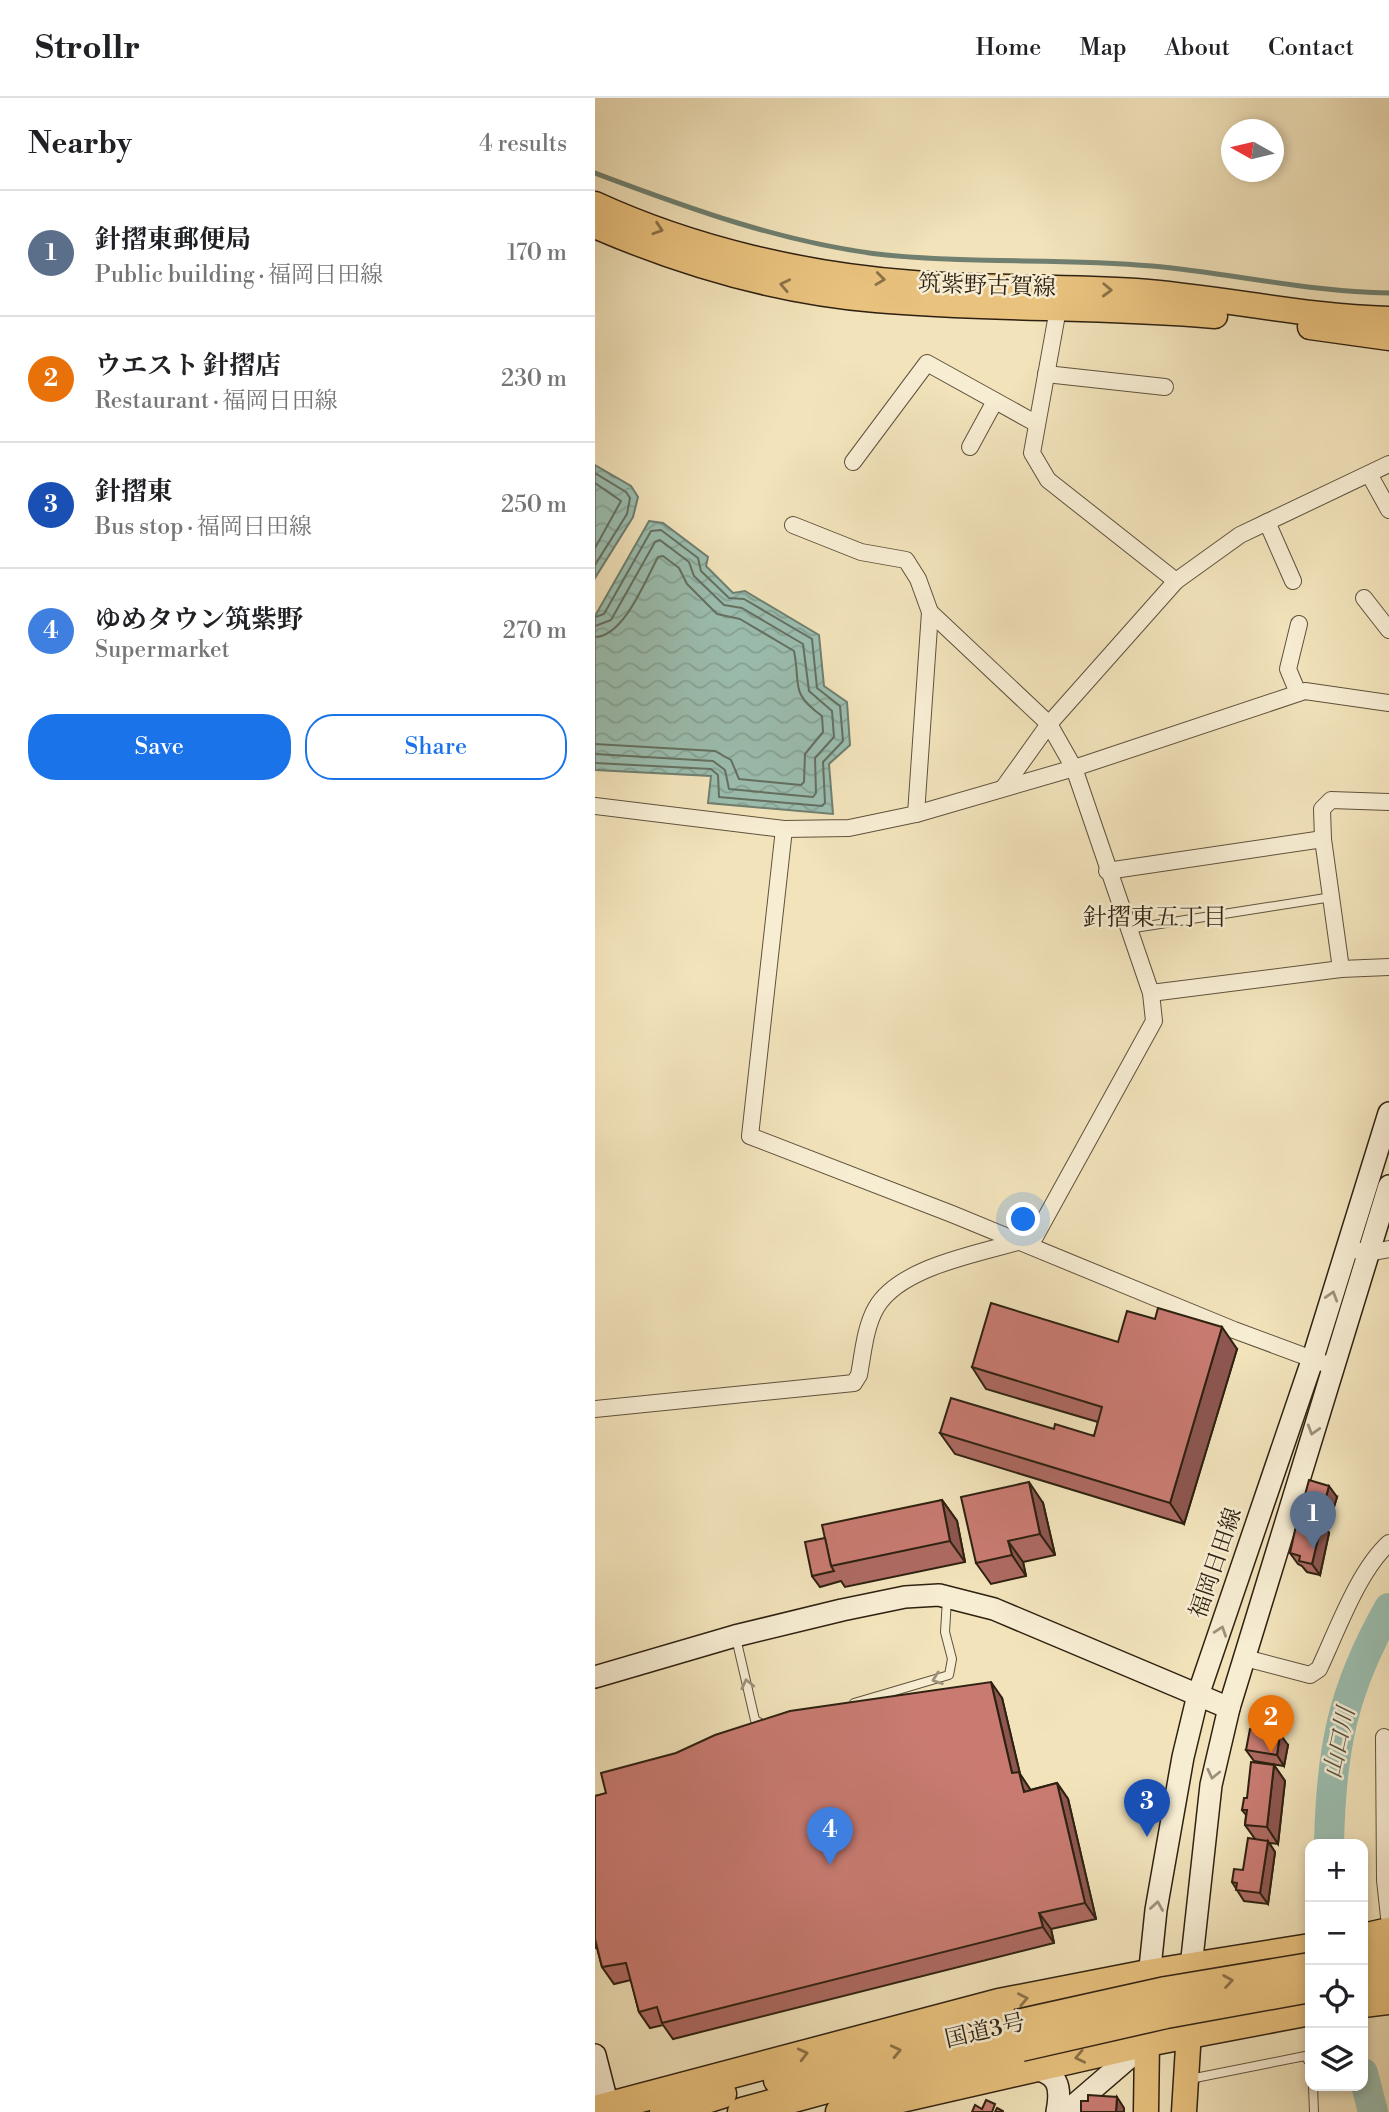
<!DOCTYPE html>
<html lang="en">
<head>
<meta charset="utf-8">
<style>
  :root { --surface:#fff; --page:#f6f6f6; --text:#202124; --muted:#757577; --line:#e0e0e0; --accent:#1a73e8 }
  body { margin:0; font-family:"Libre Bodoni","Noto Serif JP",serif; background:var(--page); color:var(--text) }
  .controls { position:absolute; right:21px; bottom:21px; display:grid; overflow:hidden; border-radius:14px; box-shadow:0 4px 10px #0003 }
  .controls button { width:63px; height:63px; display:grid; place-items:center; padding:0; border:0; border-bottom:2px solid var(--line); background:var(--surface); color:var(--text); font:35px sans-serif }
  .compass { position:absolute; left:626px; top:21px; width:63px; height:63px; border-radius:50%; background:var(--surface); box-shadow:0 4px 10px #0003; rotate:278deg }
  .you { position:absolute; left:429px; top:1122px; width:24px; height:24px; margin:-18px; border:5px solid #fff; border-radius:50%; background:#1a73e8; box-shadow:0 0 0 10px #1a73e833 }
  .badge { display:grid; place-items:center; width:46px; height:46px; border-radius:50%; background:var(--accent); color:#fff; font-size:23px; font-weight:700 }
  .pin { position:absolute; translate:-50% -58px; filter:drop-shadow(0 2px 4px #0008) }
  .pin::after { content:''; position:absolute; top:37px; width:24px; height:21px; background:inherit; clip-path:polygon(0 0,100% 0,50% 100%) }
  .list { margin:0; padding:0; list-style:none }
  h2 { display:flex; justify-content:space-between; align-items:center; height:91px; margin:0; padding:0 28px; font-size:30px }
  h2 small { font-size:23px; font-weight:400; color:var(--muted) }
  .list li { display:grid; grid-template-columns:46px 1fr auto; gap:21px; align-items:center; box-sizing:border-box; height:126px; padding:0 28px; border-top:2px solid var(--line) }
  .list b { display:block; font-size:26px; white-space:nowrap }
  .list p { margin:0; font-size:23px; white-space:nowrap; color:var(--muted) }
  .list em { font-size:23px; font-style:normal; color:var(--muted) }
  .actions { display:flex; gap:14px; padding:21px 28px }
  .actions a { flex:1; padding:16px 0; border:2px solid var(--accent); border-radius:28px; text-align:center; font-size:24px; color:var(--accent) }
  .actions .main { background:var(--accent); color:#fff }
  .icon { flex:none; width:38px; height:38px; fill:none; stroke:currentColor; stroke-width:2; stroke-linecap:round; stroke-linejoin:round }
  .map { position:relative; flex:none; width:794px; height:2014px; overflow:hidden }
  header { display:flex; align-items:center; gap:42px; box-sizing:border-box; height:98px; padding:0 35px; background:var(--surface); border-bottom:2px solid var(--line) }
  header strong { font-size:33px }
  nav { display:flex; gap:38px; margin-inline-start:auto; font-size:24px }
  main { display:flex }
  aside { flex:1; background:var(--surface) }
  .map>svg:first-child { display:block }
  .water { fill:url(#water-waves); stroke:#6f7f70; stroke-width:2 }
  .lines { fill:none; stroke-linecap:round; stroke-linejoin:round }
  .shore { stroke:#647060; stroke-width:2 }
  .stream { stroke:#6f7f70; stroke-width:5 }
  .river { stroke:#9bbeb0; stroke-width:30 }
  .lane-casing { stroke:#5f523c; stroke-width:10 }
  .street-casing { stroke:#5f523c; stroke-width:18 }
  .secondary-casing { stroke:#2e2111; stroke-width:24 }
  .primary-casing { stroke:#2e2111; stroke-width:27 }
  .highway-casing { stroke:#2e2111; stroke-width:31 }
  .lane { stroke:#f7edd3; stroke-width:8 }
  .street { stroke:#f7edd3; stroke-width:16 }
  .secondary { stroke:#f7edd3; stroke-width:21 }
  .primary { stroke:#e9c27e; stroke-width:24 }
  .highway { stroke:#e9c27e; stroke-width:28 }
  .highway-bridge-casing { stroke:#2e2111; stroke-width:31; stroke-linecap:butt }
  .highway-bridge { stroke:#e9c27e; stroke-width:28 }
  .wall { fill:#ad6a62; stroke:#2e2111; stroke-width:2 }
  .shaded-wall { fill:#8d5650; stroke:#2e2111; stroke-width:2 }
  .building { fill:#c97b72; stroke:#2e2111; stroke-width:2 }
  .oneway { stroke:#8c7248 }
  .oneway2 { stroke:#9d917c }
  .labels { text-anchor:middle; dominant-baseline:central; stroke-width:5; stroke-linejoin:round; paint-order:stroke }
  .street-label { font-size:23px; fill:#2e2111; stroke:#f7edd3 }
  .neighbourhood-label { font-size:24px; fill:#2e2111; stroke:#f7edd3 }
  .water-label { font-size:24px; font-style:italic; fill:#4f5041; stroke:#f7edd3 }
</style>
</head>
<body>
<header>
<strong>Strollr</strong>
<nav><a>Home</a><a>Map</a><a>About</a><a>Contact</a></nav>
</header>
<main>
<aside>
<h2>Nearby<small>4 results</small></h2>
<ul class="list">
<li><span class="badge" style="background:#5c6f8a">1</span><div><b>針摺東郵便局</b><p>Public building · 福岡日田線</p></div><em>170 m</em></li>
<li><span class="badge" style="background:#e8710a">2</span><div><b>ウエスト 針摺店</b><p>Restaurant · 福岡日田線</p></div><em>230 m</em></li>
<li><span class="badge" style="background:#1a4fb4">3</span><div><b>針摺東</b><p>Bus stop · 福岡日田線</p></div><em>250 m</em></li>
<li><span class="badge" style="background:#3f7fe0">4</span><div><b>ゆめタウン筑紫野</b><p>Supermarket</p></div><em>270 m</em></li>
</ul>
<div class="actions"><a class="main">Save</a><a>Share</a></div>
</aside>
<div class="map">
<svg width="794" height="2014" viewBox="0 0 794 2014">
  <defs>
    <pattern id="water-waves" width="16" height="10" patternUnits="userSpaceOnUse" patternTransform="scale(1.75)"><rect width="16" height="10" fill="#9bbeb0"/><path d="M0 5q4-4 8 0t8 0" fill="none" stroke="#86a396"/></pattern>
  </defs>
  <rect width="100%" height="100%" fill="#f2e3bb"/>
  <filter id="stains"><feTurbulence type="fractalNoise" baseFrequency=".00286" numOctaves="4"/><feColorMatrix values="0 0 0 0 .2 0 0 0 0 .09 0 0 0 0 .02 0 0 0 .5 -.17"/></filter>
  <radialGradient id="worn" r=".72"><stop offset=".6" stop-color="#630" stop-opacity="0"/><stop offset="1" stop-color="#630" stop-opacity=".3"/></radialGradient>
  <g class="water">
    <polygon points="0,367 36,388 43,399 38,419 0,480"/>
    <polygon points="54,423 68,425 113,459 111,468 138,495 150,493 224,537 229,588 252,604 255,647 234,666 238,716 113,705 116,678 0,672 0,518"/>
  </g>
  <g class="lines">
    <g class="shore">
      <polyline points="0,375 31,394 35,400 32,416 0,467"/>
      <polyline points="0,385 26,403 0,450"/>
      <polyline points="0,519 9,516 56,433 66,432 103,460 106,473 134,500 149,501 217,541 222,590 245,608 248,643 228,664 230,705 227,708 124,699 123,677 116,671 0,665"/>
      <polyline points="0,528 16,522 60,444 65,442 94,464 99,478 129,507 147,510 208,546 214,593 237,613 239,639 220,660 221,695 218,699 134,691 130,672 118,663 0,656"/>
      <path d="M0,539C29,538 50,483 63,459L68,458L84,470L92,486L122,516L145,521L199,553C206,587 194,594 227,618L228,634L210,656L209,684L206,687L144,681L136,662L120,653L0,646"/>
    </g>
    <path class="stream" d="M0,75C93,110 191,146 291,157C379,166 468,160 557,168C636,175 714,194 794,195"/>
    <g class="river">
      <path d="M734,1746C736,1652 747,1593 794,1510"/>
      <polyline points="768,1975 778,2014"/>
    </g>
    <g class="lane-casing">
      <g id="lane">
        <polyline points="533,831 737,799"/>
        <polyline points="141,1540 160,1622 169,1627"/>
        <polyline points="259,1605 354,1577 357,1561 350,1534 352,1501"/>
        <polyline points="595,1981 710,1958 715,1965"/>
        <polyline points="718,1988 719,2014"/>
      </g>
    </g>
    <g class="street-casing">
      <g id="street">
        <polyline points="463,211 437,355 453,382 581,483"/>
        <polyline points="451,276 570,289"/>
        <polyline points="375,349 400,303"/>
        <polyline points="258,364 332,265 442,326"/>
        <polyline points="774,376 794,412"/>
        <polyline points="672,424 698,483"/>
        <polyline points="769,500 794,532"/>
        <polyline points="703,595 693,571 704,526"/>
        <polyline points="409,689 454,626 581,483 645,437 794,366"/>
        <polyline points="0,708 189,731 254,730 321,716 479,670 710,593 794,605"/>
        <polyline points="321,716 335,514"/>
        <polyline points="189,731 155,1038 357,1116 639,1232 728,1265"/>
        <polyline points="512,773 728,741"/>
        <polyline points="746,871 728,741 727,711 736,702 794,704"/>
        <polyline points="556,895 746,871 794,869"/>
        <polyline points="752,1150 773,1155 794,1151"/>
        <path d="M0,1311L259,1285L264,1277C268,1256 270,1229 281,1210C306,1166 394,1154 440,1139L559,923L556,895L479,670L454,626L335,514L323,481L311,462L266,454L198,427"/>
        <path d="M650,1560L715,1577L724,1571C742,1533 763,1473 794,1445"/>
        <polyline points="789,1639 790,1782 794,1819"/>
      </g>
    </g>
    <g class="secondary-casing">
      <g id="secondary">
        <polyline points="0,1579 140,1538 247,1512 310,1499 344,1497 399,1511 634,1610"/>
        <polyline points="592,1880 596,1869 616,1687 634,1610 794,1088"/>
        <polyline points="553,1889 561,1812 588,1659 603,1597 717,1263 794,1015"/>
        <polyline points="0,1957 13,2008"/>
        <path d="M435,1970C463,1975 467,1987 462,2014"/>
        <polyline points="471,2014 551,1945"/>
      </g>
    </g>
    <g class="primary-casing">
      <g id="primary">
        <path d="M0,106C98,151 210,177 318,185C392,191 467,188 541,193C625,199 709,219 794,221"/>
        <path d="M0,128C88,166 185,194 281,202C394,212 507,208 620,218"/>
        <polyline points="715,229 794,240"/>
        <polyline points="551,2014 552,1944"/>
        <polyline points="589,2014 595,1917"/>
      </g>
    </g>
    <g class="highway-casing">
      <g id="highway">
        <polyline points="768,1840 794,1834"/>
        <polyline points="768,1862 794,1859"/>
        <polyline points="768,1882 794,1879"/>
        <polyline points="768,1905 794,1902"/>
        <polyline points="183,1982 422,1926"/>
        <polyline points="0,2012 404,1905 553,1876 715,1850"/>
        <polyline points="69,2014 127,1996"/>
        <polyline points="147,2014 272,1980 426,1949"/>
        <polyline points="245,2014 552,1944 715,1913"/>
      </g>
    </g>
    <use href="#lane" class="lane"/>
    <use href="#street" class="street"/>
    <use href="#secondary" class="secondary"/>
    <use href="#primary" class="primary"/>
    <use href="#highway" class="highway"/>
    <g class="highway-bridge-casing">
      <g id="highway-bridge">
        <polyline points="422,1926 571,1893 715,1869"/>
        <polyline points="426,1949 571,1916 715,1890"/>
      </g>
    </g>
    <use href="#highway-bridge" class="highway-bridge"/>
  </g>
  <g class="wall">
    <polygon points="523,1244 642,1251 589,1426 360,1356 345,1335 459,1331 499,1338 503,1324 391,1291 377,1269"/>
    <polygon points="742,1399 732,1432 732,1431 734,1435 725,1477 712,1474 707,1468 703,1466 695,1455 709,1420 705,1415"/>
    <polygon points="347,1402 362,1423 370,1464 250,1489 246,1483 225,1489 217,1478 230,1440"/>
    <polygon points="448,1405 460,1457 428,1464 431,1478 396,1486 381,1465"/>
    <polygon points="407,1600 425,1676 435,1692 462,1685 473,1701 501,1821 456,1831 459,1845 78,1941 68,1927 55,1930 44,1914 36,1882 19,1886 7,1869 2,1850 0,1850 0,1698"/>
    <polygon points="693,1647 689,1668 659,1663 651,1652"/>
    <polygon points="679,1667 690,1683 683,1746 674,1745 680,1754 673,1806 649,1803 637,1784 648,1772 660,1741 650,1727 651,1717 647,1712 652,1700"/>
  </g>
  <g class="shaded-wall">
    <polygon points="627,1229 642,1251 589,1426 575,1405"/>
    <polygon points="434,1384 448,1405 460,1457 445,1436"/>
    <polygon points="734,1388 742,1399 732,1432 725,1421"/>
    <polygon points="347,1402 362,1423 370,1464 355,1443"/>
    <polygon points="727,1424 734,1435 725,1477 717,1466"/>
    <polygon points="413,1443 428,1464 431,1478 417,1457"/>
    <polygon points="396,1584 407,1600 425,1676 435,1691 441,1710 417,1675"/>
    <polygon points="685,1636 693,1647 689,1668 682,1657"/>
    <polygon points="679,1667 690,1683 683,1746 672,1729"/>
    <polygon points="462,1685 473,1701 501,1821 490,1805"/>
    <polygon points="673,1743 680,1754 673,1806 665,1795"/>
    <polygon points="444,1815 456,1831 459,1845 448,1829"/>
    <polygon points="522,1999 529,2010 529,2014 521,2014"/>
  </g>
  <g class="building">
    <polygon points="396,1205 523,1244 532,1213 560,1221 563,1210 627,1229 575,1405 345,1335 356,1300 459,1331 460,1326 499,1338 507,1309 377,1269"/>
    <polygon points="714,1382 734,1388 725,1421 705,1415"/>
    <polygon points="434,1384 445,1436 413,1443 417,1457 381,1465 366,1399"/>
    <polygon points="347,1402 355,1443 236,1468 227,1427"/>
    <polygon points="703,1419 727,1424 717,1466 704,1463 705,1458 695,1455"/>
    <polygon points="230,1440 236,1468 239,1473 217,1478 210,1444"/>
    <polygon points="396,1584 417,1675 424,1674 429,1694 462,1685 490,1805 444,1815 448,1829 67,1925 62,1909 44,1914 31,1865 7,1869 0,1841 0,1698 11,1695 6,1675 81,1655 120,1637 195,1613"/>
    <polygon points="655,1631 685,1636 682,1657 651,1652"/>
    <polygon points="656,1664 679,1667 672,1729 650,1727 652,1712 647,1712 649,1700 652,1700"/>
    <polygon points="653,1740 673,1743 665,1795 641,1792 642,1785 637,1784 639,1771 648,1772"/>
    <polygon points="493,1997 522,1999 521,2014 486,2014 486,2003 493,2003"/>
    <polygon points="391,2002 400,2006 397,2014 377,2014 380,2007 387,2011"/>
    <polygon points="402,2010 408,2013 408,2014 400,2014"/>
  </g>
  <defs><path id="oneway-chevron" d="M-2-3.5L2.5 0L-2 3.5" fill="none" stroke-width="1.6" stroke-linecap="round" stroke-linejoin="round" transform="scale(1.75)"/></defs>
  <g class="oneway">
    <use href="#oneway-chevron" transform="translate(63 131) rotate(18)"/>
    <use href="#oneway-chevron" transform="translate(285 181) rotate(7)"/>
    <use href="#oneway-chevron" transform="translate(190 187) rotate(-168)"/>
    <use href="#oneway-chevron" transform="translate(512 192) rotate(2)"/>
    <use href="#oneway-chevron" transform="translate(633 1883) rotate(-9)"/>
    <use href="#oneway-chevron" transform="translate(428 1901) rotate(-11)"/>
    <use href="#oneway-chevron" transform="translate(301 1953) rotate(-13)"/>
    <use href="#oneway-chevron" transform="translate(208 1956) rotate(-14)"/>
    <use href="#oneway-chevron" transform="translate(485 1959) rotate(168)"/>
  </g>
  <g class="oneway2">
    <use href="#oneway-chevron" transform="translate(737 1198) rotate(-73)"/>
    <use href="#oneway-chevron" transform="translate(718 1332) rotate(107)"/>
    <use href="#oneway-chevron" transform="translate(626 1533) rotate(-71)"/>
    <use href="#oneway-chevron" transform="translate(342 1581) rotate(160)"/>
    <use href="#oneway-chevron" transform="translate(152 1586) rotate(-103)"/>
    <use href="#oneway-chevron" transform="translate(618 1676) rotate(103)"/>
    <use href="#oneway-chevron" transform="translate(562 1808) rotate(-81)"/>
  </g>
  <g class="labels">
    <g class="street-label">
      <text transform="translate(392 188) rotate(2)">筑紫野古賀線</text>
      <text transform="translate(621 1465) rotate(-71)">福岡日田線</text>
      <text transform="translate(390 1933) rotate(-13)">国道3号</text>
    </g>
    <g class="neighbourhood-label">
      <text x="560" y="820">針摺東五丁目</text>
    </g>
    <g class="water-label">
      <text transform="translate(745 1645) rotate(-78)">山口川</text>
    </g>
  </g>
  <rect width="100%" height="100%" filter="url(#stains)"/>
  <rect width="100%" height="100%" fill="url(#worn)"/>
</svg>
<div class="controls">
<button>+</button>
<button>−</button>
<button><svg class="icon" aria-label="locate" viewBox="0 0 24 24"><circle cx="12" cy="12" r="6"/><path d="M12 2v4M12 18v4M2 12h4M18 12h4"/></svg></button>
<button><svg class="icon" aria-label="layers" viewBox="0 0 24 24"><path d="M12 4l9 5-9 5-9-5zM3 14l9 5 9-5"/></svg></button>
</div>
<svg class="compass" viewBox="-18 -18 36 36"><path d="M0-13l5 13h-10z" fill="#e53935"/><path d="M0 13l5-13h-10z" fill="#757577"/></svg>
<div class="you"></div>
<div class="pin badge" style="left:718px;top:1451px;background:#5c6f8a">1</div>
<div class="pin badge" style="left:676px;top:1655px;background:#e8710a">2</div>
<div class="pin badge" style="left:552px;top:1739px;background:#1a4fb4">3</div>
<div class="pin badge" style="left:235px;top:1767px;background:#3f7fe0">4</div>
</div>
</main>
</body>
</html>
